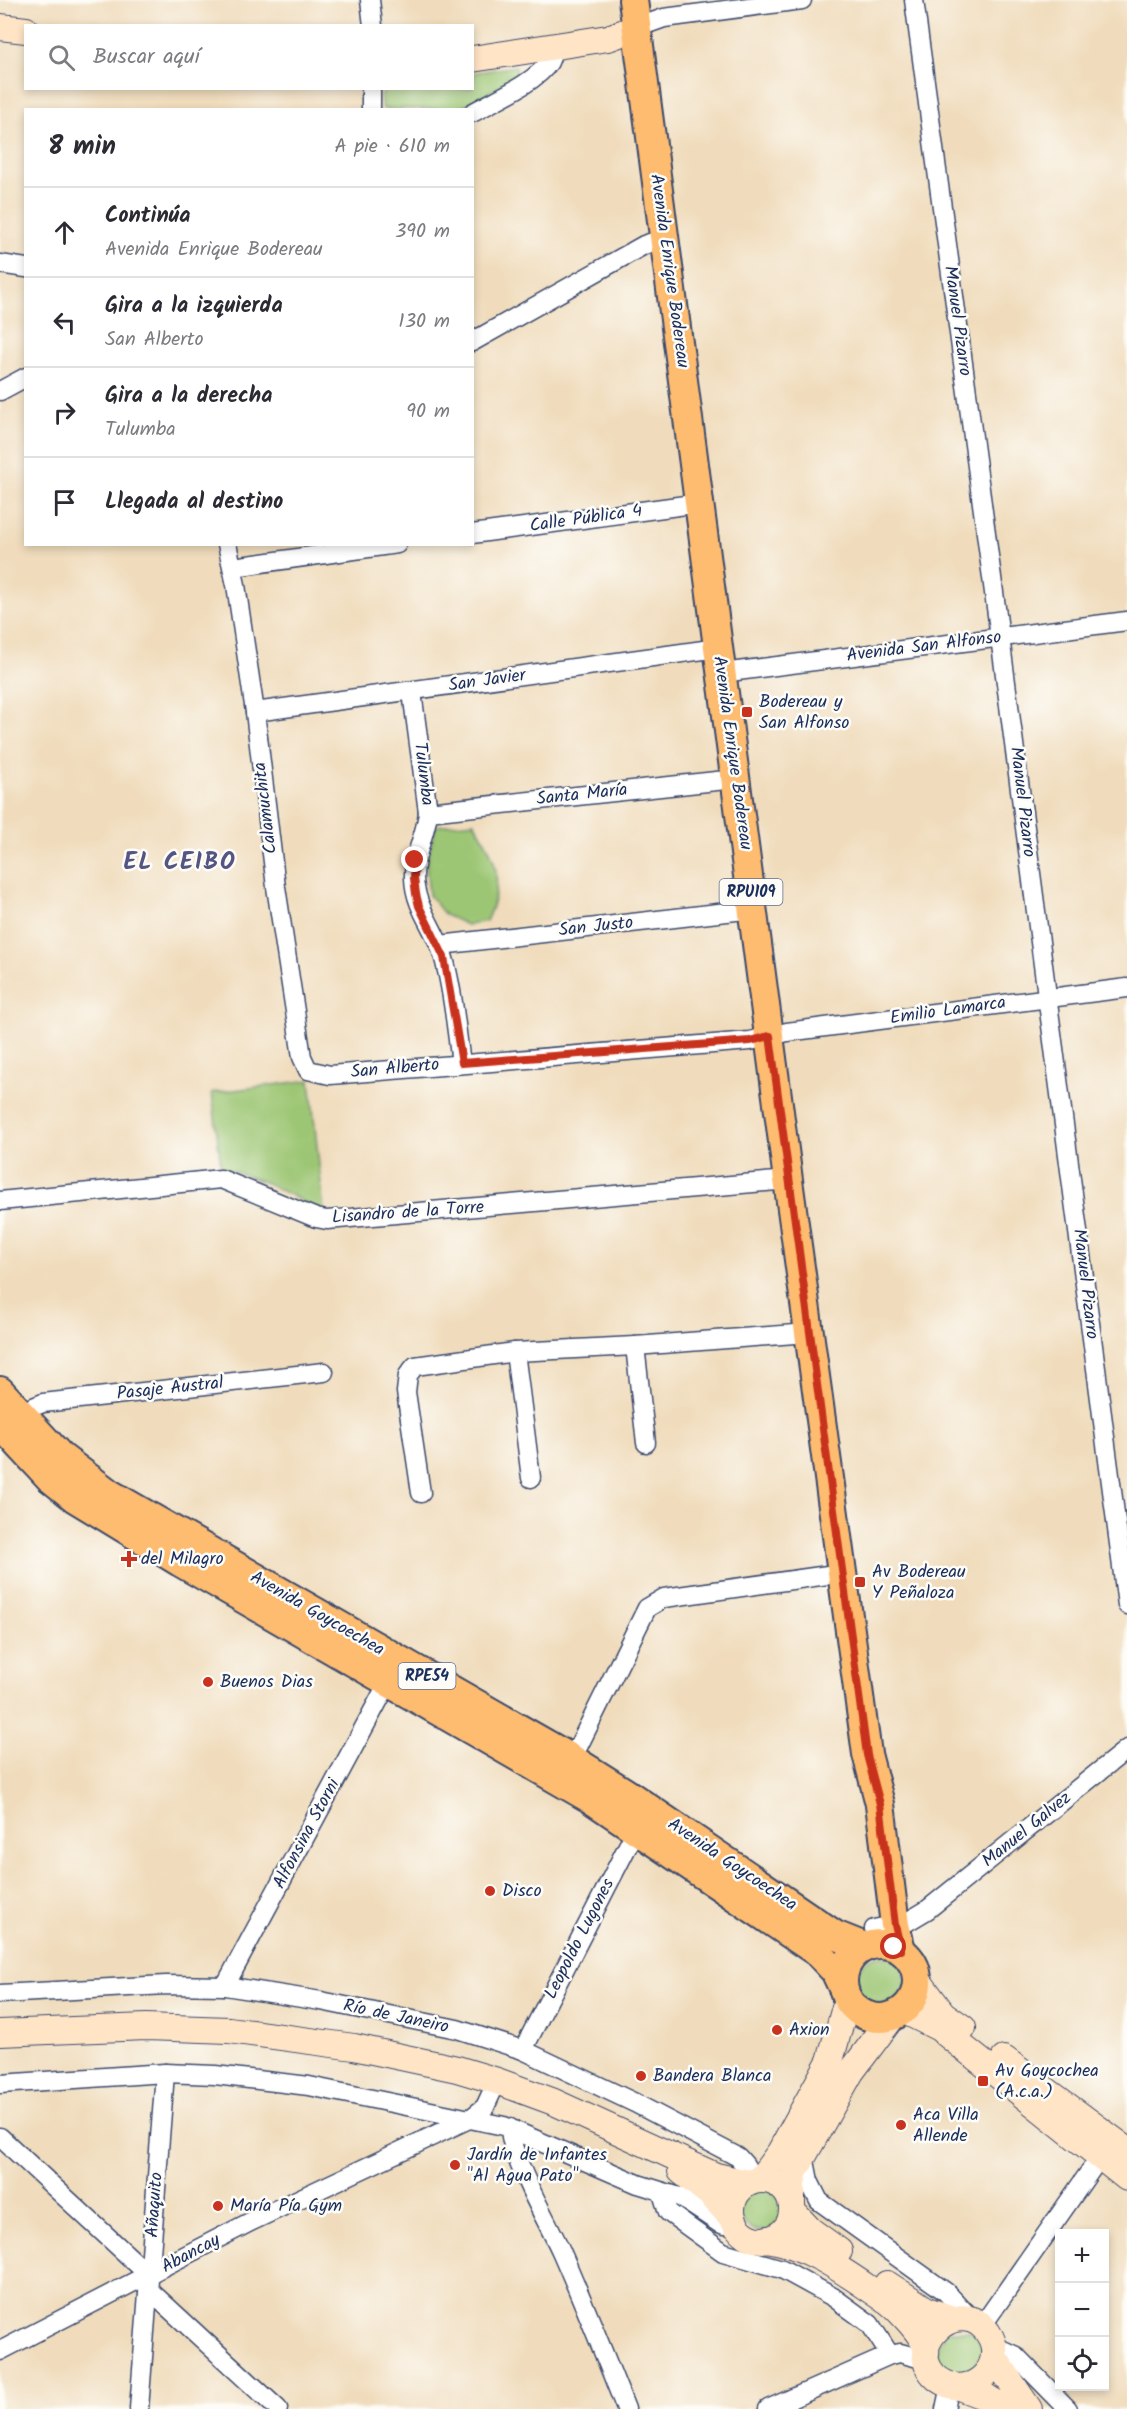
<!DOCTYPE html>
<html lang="es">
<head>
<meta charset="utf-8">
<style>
  :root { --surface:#fff; --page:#f7f7f7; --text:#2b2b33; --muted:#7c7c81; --line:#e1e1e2 }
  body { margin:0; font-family:Kalam,sans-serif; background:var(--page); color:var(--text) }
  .controls { position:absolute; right:18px; bottom:18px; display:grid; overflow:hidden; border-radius:0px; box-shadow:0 3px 9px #0003 }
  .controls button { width:54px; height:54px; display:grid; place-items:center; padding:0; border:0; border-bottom:2px solid var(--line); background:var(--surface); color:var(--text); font:30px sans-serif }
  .stop { position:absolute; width:18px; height:18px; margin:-14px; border:4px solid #c8321e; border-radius:50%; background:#fff }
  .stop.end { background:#c8321e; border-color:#fff; box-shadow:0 2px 6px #0008 }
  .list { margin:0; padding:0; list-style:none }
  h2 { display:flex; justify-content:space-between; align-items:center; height:78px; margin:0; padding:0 24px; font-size:26px }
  h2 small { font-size:20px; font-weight:400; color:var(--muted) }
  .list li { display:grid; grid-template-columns:39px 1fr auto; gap:18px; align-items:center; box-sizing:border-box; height:90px; padding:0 24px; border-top:2px solid var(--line) }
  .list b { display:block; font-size:22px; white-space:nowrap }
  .list p { margin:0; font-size:20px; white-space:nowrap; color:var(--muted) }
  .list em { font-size:20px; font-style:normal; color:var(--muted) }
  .icon { flex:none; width:33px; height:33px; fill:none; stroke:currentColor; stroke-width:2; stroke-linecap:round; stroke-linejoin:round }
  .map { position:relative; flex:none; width:1127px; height:2409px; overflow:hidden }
  .search { position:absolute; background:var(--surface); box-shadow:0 3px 9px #0003; left:24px; top:24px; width:450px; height:66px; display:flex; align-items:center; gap:15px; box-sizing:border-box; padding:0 21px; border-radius:0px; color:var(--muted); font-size:22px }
  .panel { position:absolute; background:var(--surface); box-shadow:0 3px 9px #0003; left:24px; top:108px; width:450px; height:438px; border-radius:0px }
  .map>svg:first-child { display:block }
  .green { fill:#9cc673; stroke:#5c7a68; stroke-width:1.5 }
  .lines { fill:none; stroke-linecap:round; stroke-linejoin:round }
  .minor-casing { stroke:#3b496c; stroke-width:21 }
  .secondary-casing { stroke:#3b496c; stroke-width:28 }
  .primary-casing { stroke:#3b496c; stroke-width:32 }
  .minor { stroke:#fff; stroke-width:18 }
  .secondary { stroke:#ffe4c6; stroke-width:26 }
  .primary { stroke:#febc70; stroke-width:28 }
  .route { stroke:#c8321e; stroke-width:8 }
  .poi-dot { fill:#c8321e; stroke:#fdfcf7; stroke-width:2 }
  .labels { text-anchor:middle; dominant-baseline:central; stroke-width:5; stroke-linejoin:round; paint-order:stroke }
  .shield { fill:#fdfcf7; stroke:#5f6c8c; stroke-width:1.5 }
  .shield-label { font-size:16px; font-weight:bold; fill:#1b2f5e }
  .street-label { font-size:18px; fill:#1b2f5e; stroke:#fdfcf7 }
  .poi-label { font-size:18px; fill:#1b2f5e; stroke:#fdfcf7; text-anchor:start }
  .district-label { font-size:24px; font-weight:bold; letter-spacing:1.5px; fill:#555583; stroke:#fdfcf7 }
</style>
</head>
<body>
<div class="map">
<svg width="1127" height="2409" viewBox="0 0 1127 2409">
  <rect width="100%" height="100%" fill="#fdfcf7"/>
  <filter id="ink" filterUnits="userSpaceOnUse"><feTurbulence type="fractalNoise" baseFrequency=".0167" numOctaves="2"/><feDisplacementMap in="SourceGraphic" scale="12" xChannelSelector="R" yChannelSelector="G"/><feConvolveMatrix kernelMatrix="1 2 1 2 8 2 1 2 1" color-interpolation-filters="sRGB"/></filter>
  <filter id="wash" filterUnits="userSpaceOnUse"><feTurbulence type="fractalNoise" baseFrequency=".008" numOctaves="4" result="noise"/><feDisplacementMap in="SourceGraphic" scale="24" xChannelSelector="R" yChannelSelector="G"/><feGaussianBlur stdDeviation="1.35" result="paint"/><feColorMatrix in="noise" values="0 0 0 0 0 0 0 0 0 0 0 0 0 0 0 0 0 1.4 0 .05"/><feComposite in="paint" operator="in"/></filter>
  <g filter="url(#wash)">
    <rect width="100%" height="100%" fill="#f0dcbc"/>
    <g class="green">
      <polygon points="516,66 517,77 459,109 383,109 381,96 386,89 472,88 473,73"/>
      <path d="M474,822C497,858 505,881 486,921L467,925L445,915L429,895L426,864L436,826Z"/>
      <polygon points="310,1080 324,1212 264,1182 221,1167 212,1093"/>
      <circle cx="881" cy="1980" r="24"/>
      <circle cx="761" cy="2210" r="21"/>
      <path d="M948,2331H972L984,2350L974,2370C970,2372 965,2375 960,2375C945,2376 933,2357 939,2343C941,2339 946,2335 948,2331Z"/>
    </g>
  </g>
  <g filter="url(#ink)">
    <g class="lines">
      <g class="minor-casing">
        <g id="minor">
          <polyline points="370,0 373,26"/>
          <polyline points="914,0 1000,637 1127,1605"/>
          <polyline points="636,28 664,18 802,0"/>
          <polyline points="371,110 371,88"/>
          <path d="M472,113C493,101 537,82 549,62C551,58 552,52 552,47"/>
          <polyline points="0,264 26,268"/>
          <polyline points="472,342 644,245 665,238"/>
          <polyline points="0,391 26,377"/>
          <polyline points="472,534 700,503"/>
          <polyline points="227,544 236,585 255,712 276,887 302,1057 308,1070 330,1075 750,1041 787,1032 1127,988"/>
          <polyline points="233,567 397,544"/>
          <polyline points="722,673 1127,621"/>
          <path d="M412,692L428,812C426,835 413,855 414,878C415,908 435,928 443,955C453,989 456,1028 461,1063"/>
          <polyline points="255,712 718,648"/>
          <polyline points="428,812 735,779"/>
          <polyline points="440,945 753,909"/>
          <polyline points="0,1201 221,1179 316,1218 327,1220 788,1180"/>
          <polyline points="635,1346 646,1443"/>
          <polyline points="515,1352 531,1478"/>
          <polyline points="18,1413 43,1403 324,1372"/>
          <polyline points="421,1493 406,1392 408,1375 415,1366 515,1352 635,1346 809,1333"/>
          <polyline points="572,1759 647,1608 664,1598 842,1573"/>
          <polyline points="874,1929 907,1922 927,1910 1127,1749"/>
          <polyline points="225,1986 389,1681"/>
          <polyline points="0,1994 166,1985 225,1986 321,2001 457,2029 523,2050 635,2103 738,2157 745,2165 754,2181"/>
          <polyline points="523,2050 637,1828"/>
          <polyline points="0,2084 165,2073 215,2075 309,2086 504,2126 638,2184 680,2197 719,2223 724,2225 736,2224"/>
          <path d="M510,2128C511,2159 547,2220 561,2251C584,2303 605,2356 626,2409"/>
          <polyline points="0,2137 150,2276"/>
          <polyline points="804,2156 809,2181 819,2201 946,2292 973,2321"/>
          <polyline points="662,2193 668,2212 723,2252 782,2269 833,2297 870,2324 890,2355"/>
          <polyline points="148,2289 278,2409"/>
          <polyline points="982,2326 1100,2157"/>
          <polyline points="994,2346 1016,2356 1068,2409"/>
          <polyline points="0,2351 252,2221 471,2118 485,2107 497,2081"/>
          <polyline points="139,2409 165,2073"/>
          <polyline points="768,2409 890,2355 900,2353 926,2360"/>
          <polyline points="945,2409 950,2386"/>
        </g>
      </g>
      <g class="secondary-casing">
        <g id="secondary">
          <polyline points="0,27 26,30"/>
          <polyline points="472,59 608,38 636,28"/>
          <polyline points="917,1979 943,2014 963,2028"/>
          <polyline points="903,2010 939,2028 1127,2178"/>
          <polyline points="0,2033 146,2027 229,2030 354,2047 457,2069 497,2081 554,2102 716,2176 747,2183"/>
          <polyline points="1004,2059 1127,2150"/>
          <polyline points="681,2171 710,2194 734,2220"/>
          <polyline points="760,2179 780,2152 830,2061 847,2000"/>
          <circle cx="762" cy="2210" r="30"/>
          <polyline points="792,2204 792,2182 795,2171 851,2072 893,2016"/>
          <polyline points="792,2211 810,2230 839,2251"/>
          <path d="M768,2239C816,2248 849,2276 889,2302C899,2310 923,2335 926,2348C927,2352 925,2357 926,2361C929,2372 937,2380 947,2384C975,2396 1004,2365 991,2338C975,2305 936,2317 926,2347"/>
          <polyline points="887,2284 927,2310 952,2319"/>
          <polyline points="994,2357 1029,2409"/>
          <polyline points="959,2387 988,2398 1006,2409"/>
        </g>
      </g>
      <g class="primary-casing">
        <g id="primary">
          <polyline points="633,0 788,1180 867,1754 880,1804 895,1925 901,1950"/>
          <polyline points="0,1391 61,1457 110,1494 572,1759 626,1793 835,1935 865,1947"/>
          <polyline points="0,1424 49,1477 75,1498 180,1562 591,1799 817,1952 835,1971 843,1988"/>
          <circle cx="880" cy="1981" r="37"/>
        </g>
      </g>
      <use href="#minor" class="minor"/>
      <use href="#secondary" class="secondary"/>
      <use href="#primary" class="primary"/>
    </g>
  </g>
  <g class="lines" filter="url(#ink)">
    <polyline class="route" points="415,860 414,878 416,894 419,906 444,957 462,1063 750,1041 770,1036 867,1755 880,1804 895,1925 901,1950 894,1947"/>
  </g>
  <g class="poi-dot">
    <rect x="741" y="706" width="12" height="12" rx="3"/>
    <path d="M126 1550h6v6h6v6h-6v6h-6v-6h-6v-6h6z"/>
    <rect x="854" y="1576" width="12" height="12" rx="3"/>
    <circle cx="208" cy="1682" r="6"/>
    <circle cx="490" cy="1891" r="6"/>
    <circle cx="777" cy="2030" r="6"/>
    <circle cx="641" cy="2076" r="6"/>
    <rect x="977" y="2075" width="12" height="12" rx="3"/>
    <circle cx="901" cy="2125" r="6"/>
    <circle cx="455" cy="2165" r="6"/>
    <circle cx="218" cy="2206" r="6"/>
  </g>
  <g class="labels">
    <g class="shield">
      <rect x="719.5" y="879" width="63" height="26" rx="4.5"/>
      <rect x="398.5" y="1663" width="57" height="26" rx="4.5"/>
    </g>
    <g class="shield-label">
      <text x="751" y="892">RPU109</text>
      <text x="427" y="1676">RPE54</text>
    </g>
    <g class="street-label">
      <text transform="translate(669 271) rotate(82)">Avenida Enrique Bodereau</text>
      <text transform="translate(957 321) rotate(82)">Manuel Pizarro</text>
      <text transform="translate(586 519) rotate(-8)">Calle Pública 4</text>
      <text transform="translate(924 647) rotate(-7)">Avenida San Alfonso</text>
      <text transform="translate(487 681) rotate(-8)">San Javier</text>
      <text transform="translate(732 753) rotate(82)">Avenida Enrique Bodereau</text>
      <text transform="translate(423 774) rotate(83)">Tulumba</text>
      <text transform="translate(582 795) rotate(-6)">Santa María</text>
      <text transform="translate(1022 802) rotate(83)">Manuel Pizarro</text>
      <text transform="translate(266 808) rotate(-97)">Calamuchita</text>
      <text transform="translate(596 927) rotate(-6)">San Justo</text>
      <text transform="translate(948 1011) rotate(-8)">Emilio Lamarca</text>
      <text transform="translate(395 1069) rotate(-5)">San Alberto</text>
      <text transform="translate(408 1213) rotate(-4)">Lisandro de la Torre</text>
      <text transform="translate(1085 1284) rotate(83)">Manuel Pizarro</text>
      <text transform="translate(170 1389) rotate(-6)">Pasaje Austral</text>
      <text transform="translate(317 1614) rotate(30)">Avenida Goycoechea</text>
      <text transform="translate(1027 1830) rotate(-39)">Manuel Galvez</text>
      <text transform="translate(307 1834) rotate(-62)">Alfonsina Storni</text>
      <text transform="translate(732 1865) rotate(34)">Avenida Goycoechea</text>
      <text transform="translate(580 1939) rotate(-63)">Leopoldo Lugones</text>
      <text transform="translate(396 2017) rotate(12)">Río de Janeiro</text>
      <text transform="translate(155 2205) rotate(-86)">Añaquito</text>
      <text transform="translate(191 2254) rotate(-28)">Abancay</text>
    </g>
    <g class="poi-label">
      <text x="759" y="702">Bodereau y<tspan x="759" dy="21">San Alfonso</tspan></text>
      <text x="141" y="1559">del Milagro</text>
      <text x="872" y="1572">Av Bodereau<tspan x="872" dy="21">Y Peñaloza</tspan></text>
      <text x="220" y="1682">Buenos Dias</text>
      <text x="502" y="1891">Disco</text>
      <text x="789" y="2030">Axion</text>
      <text x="995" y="2071">Av Goycochea<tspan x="995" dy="21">(A.c.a.)</tspan></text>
      <text x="653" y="2076">Bandera Blanca</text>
      <text x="913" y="2115">Aca Villa<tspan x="913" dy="21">Allende</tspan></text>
      <text x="467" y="2155">Jardín de Infantes<tspan x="467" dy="21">"Al Agua Pato"</tspan></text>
      <text x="230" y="2206">María Pía Gym</text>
    </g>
    <g class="district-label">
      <text x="180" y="862">EL CEIBO</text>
    </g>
  </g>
</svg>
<div class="controls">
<button>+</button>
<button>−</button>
<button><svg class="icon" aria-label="locate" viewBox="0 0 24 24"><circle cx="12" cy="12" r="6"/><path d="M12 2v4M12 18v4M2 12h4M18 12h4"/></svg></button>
</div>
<div class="stop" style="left:894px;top:1947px"></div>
<div class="stop end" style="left:415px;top:860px"></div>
<div class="search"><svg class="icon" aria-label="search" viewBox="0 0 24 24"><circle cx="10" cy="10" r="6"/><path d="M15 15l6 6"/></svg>Buscar aquí</div>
<section class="panel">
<h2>8 min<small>A pie · 610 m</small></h2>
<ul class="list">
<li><svg class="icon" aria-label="ahead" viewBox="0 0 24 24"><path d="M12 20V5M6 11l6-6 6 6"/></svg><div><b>Continúa</b><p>Avenida Enrique Bodereau</p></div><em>390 m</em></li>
<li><svg class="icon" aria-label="left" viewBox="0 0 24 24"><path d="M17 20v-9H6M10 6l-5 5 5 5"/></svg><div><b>Gira a la izquierda</b><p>San Alberto</p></div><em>130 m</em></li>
<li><svg class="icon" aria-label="right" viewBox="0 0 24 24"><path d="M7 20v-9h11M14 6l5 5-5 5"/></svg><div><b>Gira a la derecha</b><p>Tulumba</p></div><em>90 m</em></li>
<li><svg class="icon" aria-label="arrive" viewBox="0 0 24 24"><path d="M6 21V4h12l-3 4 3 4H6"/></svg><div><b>Llegada al destino</b></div></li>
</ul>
</section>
</div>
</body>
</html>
